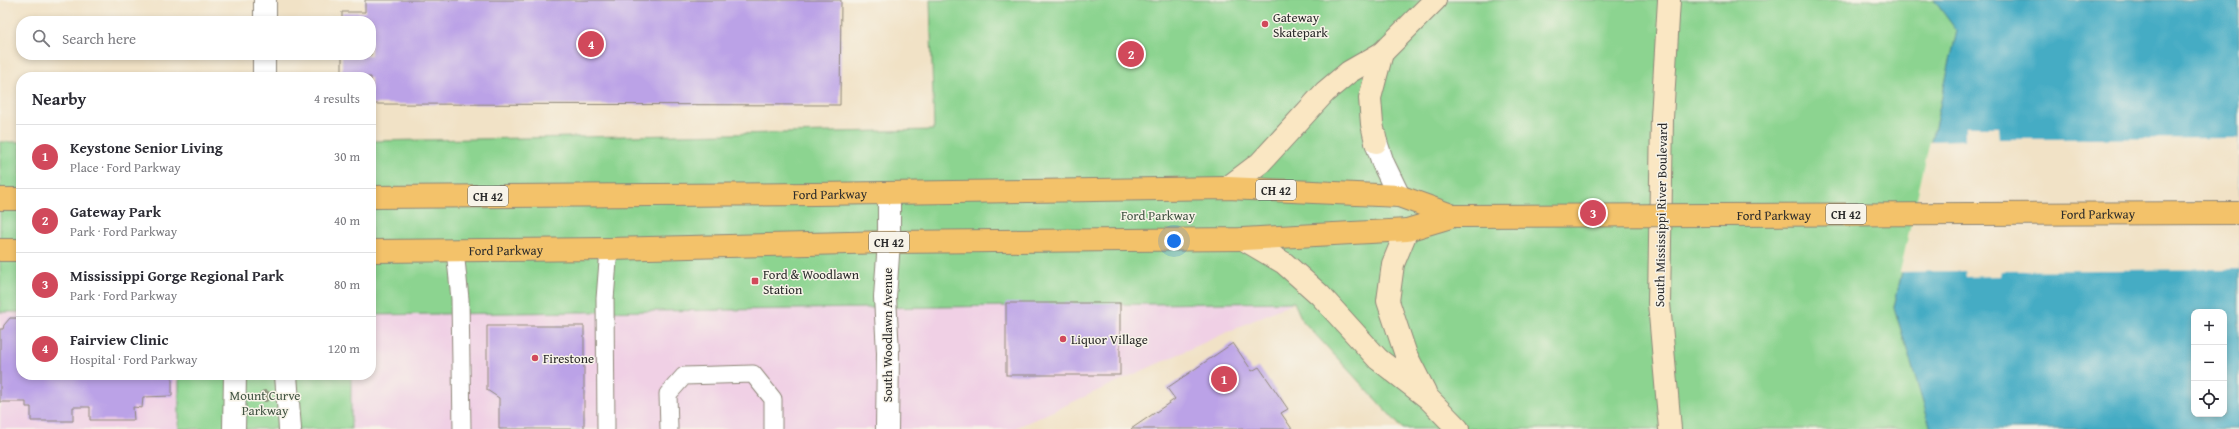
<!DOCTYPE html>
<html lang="en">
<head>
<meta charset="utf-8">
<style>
  :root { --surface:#fff; --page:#f7f7f7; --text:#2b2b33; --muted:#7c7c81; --line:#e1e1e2; --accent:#d1495b }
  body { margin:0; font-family:"Gentium Book Plus",serif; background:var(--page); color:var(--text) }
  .controls { position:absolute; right:12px; bottom:12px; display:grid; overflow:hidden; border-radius:8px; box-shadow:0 2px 6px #0003 }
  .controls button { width:36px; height:36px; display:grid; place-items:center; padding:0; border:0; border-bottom:1px solid var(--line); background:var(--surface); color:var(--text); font:20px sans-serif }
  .you { position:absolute; left:1174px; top:241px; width:14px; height:14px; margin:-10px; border:3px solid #fff; border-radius:50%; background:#1a73e8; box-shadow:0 0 0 6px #1a73e833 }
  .badge { display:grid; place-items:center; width:26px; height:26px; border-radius:50%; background:var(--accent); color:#fff; font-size:13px; font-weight:700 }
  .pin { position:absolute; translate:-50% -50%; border:2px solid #fff; box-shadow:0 1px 4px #0006 }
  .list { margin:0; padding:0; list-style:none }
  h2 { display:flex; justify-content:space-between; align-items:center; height:52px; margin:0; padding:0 16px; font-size:17px }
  h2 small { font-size:13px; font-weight:400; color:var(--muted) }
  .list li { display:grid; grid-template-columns:26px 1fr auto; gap:12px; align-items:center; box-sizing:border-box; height:64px; padding:0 16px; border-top:1px solid var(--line) }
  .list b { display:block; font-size:15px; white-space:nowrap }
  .list p { margin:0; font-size:13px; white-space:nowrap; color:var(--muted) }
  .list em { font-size:13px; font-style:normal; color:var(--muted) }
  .icon { flex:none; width:22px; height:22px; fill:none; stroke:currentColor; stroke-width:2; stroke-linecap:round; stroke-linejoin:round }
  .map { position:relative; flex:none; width:2239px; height:429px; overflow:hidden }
  .search { position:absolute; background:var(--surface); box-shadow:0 2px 6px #0003; left:16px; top:16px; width:360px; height:44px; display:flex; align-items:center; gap:10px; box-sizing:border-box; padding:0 14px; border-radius:16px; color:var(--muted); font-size:15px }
  .panel { position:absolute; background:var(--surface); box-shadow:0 2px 6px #0003; left:16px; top:72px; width:360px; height:308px; border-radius:16px }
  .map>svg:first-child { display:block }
  .built { fill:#f0d0e5 }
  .green { fill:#8cd490; stroke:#5c805e }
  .water { fill:#44acc4; stroke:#386c78; fill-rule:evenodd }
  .pier { fill:#f1e2c6 }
  .building { fill:#bba2e7 }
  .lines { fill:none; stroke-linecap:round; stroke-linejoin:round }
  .lane-casing { stroke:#8e8678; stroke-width:19 }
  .street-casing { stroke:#8e8678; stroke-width:24 }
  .secondary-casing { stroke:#8e8678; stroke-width:24 }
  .primary-casing { stroke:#8e8678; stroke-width:24 }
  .lane { stroke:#fff; stroke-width:17 }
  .street { stroke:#fff; stroke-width:22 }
  .secondary { stroke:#fae7c3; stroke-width:22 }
  .primary { stroke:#f3c26a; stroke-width:22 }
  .primary-bridge-casing { stroke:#8e8678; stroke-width:24; stroke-linecap:butt }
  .primary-bridge { stroke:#f3c26a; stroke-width:22 }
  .tree { fill:#91947e }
  .poi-dot { fill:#d1495b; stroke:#f7f3e8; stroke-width:1.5 }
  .labels { text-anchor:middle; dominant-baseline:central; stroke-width:3; stroke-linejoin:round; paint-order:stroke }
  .shield { fill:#f7f3e8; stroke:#686764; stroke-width:1 }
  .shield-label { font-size:12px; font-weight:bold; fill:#2b2b2b }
  .poi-label { font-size:13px; fill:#2b2b2b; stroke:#f7f3e8; text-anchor:start }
  .street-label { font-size:13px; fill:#2b2b2b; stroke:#f7f3e8 }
  .park-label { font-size:13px; fill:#435544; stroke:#f7f3e8 }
</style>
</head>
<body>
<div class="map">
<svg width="2239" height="429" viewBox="0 0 2239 429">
  <rect width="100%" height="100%" fill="#f7f3e8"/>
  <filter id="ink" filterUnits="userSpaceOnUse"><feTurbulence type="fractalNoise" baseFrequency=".025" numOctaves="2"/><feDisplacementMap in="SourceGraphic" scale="8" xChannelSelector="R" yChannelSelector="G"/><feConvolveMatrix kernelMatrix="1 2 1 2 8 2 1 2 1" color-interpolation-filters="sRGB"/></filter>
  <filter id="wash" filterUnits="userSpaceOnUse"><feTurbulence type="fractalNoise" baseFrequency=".012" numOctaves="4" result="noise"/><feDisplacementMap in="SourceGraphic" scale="16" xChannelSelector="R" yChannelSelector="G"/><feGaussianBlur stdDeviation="0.9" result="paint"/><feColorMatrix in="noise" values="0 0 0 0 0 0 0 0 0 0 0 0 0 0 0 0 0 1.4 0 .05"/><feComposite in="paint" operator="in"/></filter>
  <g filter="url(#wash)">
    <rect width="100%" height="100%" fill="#f1e2c6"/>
    <g class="built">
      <polygon points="1294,302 1013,429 351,429 351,375 371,375 371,315"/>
      <polygon points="0,312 21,312 21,375 179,375 179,429 0,429"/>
    </g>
    <g class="green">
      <polygon points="930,0 1934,0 1957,31 1894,307 1931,429 1403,429 1302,320 1294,302 371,315 371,141 934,130"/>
      <rect x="0" y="142" width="21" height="170"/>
      <rect x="179" y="375" width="172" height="54"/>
    </g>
    <path class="water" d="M1934,0H2239V429H1931L1894,307L1957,31ZM2194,312H2224V414H2194Z"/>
    <polygon class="pier" points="1965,127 1998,127 1999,139 2239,138 2239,269 2001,271 2000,276 1966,277 1965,271 1900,272 1930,141 1965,140"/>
    <g id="blocks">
      <g class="building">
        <polygon points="365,0 841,0 840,105 371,104 371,77 342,77 342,55 371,55 371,21 342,21 342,12 365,12"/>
        <rect x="1006" y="303" width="114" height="72"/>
        <polygon points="10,318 21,318 21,375 172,375 172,396 143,397 142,408 133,407 134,420 90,420 90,407 73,407 73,421 31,421 31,407 26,407 26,402 0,402 0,329 3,329 4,325"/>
        <polygon points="487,326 584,326 584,429 499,429 499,398 487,390"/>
        <polygon points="1233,343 1252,371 1259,367 1288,409 1281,413 1292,429 1131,429 1175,399 1167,388"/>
      </g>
    </g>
  </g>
  <g filter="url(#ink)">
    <use href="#blocks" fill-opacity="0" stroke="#8e8678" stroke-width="1"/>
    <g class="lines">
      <g class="lane-casing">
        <g id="lane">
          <polyline points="455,250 460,299 462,429"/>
          <polyline points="606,429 605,299 609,249"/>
          <polyline points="669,429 668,394 684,376 753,374 773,399 773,429"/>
        </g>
      </g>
      <g class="street-casing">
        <g id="street">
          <polyline points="265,21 265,0"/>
          <polyline points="264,77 264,55"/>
          <polyline points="1376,142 1383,163 1399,196"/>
          <polyline points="286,375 290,429"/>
          <polyline points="234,429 235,375"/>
          <polyline points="887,429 888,353 885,297 889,242 889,193"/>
        </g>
      </g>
      <g class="secondary-casing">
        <g id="secondary">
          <polyline points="1669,0 1662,118 1659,303 1670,429"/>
          <polyline points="1376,142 1372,124 1370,98 1382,53"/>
          <polyline points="1227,188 1260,163 1325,92 1349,72 1382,53 1435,0"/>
          <polyline points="1407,230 1393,264 1388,301 1406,355 1425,392"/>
          <polyline points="1243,239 1284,263 1320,295 1378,359 1428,398 1458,429"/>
        </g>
      </g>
      <g class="primary-casing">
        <g id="primary">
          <path id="s1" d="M371,197L814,194L1227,188L1399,196L1454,216"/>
          <polyline points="0,199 21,199"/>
          <polyline points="0,250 21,250"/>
          <path id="s2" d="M371,251L609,249L889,242L1243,239L1407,230L1454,216"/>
        </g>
      </g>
      <use href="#lane" class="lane"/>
      <use href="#street" class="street"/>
      <use href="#secondary" class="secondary"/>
      <use href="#primary" class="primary"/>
      <g class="primary-bridge-casing">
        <g id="primary-bridge">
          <path id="s3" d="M1454,216L2239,213"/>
        </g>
      </g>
      <use href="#primary-bridge" class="primary-bridge"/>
    </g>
    <circle class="tree" cx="265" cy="396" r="6"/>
  </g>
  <g class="poi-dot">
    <circle cx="1265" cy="24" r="4"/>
    <rect x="751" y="277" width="8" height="8" rx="2"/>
    <circle cx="1063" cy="339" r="4"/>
    <circle cx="535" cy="358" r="4"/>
  </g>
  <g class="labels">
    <g class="shield">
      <rect x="1256" y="180" width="40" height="20" rx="3"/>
      <rect x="468" y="186" width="40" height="20" rx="3"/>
      <rect x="1826" y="204" width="40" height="20" rx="3"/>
      <rect x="869" y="232" width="40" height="20" rx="3"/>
    </g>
    <g class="shield-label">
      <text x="1276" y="190">CH 42</text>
      <text x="488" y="196">CH 42</text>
      <text x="1846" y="214">CH 42</text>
      <text x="889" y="242">CH 42</text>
    </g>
    <g class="poi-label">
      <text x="1273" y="17">Gateway<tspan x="1273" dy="15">Skatepark</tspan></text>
      <text x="763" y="274">Ford &amp; Woodlawn<tspan x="763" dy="15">Station</tspan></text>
      <text x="1071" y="339">Liquor Village</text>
      <text x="543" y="358">Firestone</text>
    </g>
    <g class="street-label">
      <text stroke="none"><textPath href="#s1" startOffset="459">Ford Parkway</textPath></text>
      <text stroke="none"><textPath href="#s3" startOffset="644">Ford Parkway</textPath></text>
      <text transform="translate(1661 215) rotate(-89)">South Mississippi River Boulevard</text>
      <text stroke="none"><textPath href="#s3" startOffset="320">Ford Parkway</textPath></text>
      <text stroke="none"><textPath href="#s2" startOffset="135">Ford Parkway</textPath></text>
      <text transform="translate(887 335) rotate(-90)">South Woodlawn Avenue</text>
    </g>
    <g class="park-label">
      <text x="1158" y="215">Ford Parkway</text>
      <text x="265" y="395">Mount Curve<tspan x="265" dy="15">Parkway</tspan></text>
    </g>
  </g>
</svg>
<div class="controls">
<button>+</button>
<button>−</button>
<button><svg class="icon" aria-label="locate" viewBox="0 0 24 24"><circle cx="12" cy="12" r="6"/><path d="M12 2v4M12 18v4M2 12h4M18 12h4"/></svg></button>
</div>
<div class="you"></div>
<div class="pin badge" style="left:1224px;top:379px">1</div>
<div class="pin badge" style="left:1131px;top:54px">2</div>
<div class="pin badge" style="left:1593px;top:213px">3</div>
<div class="pin badge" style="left:591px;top:44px">4</div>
<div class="search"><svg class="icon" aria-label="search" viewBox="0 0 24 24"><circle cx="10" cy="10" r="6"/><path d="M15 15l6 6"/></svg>Search here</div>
<section class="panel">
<h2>Nearby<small>4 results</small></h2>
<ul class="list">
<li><span class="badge">1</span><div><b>Keystone Senior Living</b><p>Place · Ford Parkway</p></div><em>30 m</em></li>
<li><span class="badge">2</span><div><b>Gateway Park</b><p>Park · Ford Parkway</p></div><em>40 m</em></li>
<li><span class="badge">3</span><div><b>Mississippi Gorge Regional Park</b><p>Park · Ford Parkway</p></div><em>80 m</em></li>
<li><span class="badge">4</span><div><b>Fairview Clinic</b><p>Hospital · Ford Parkway</p></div><em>120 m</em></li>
</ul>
</section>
</div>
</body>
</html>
